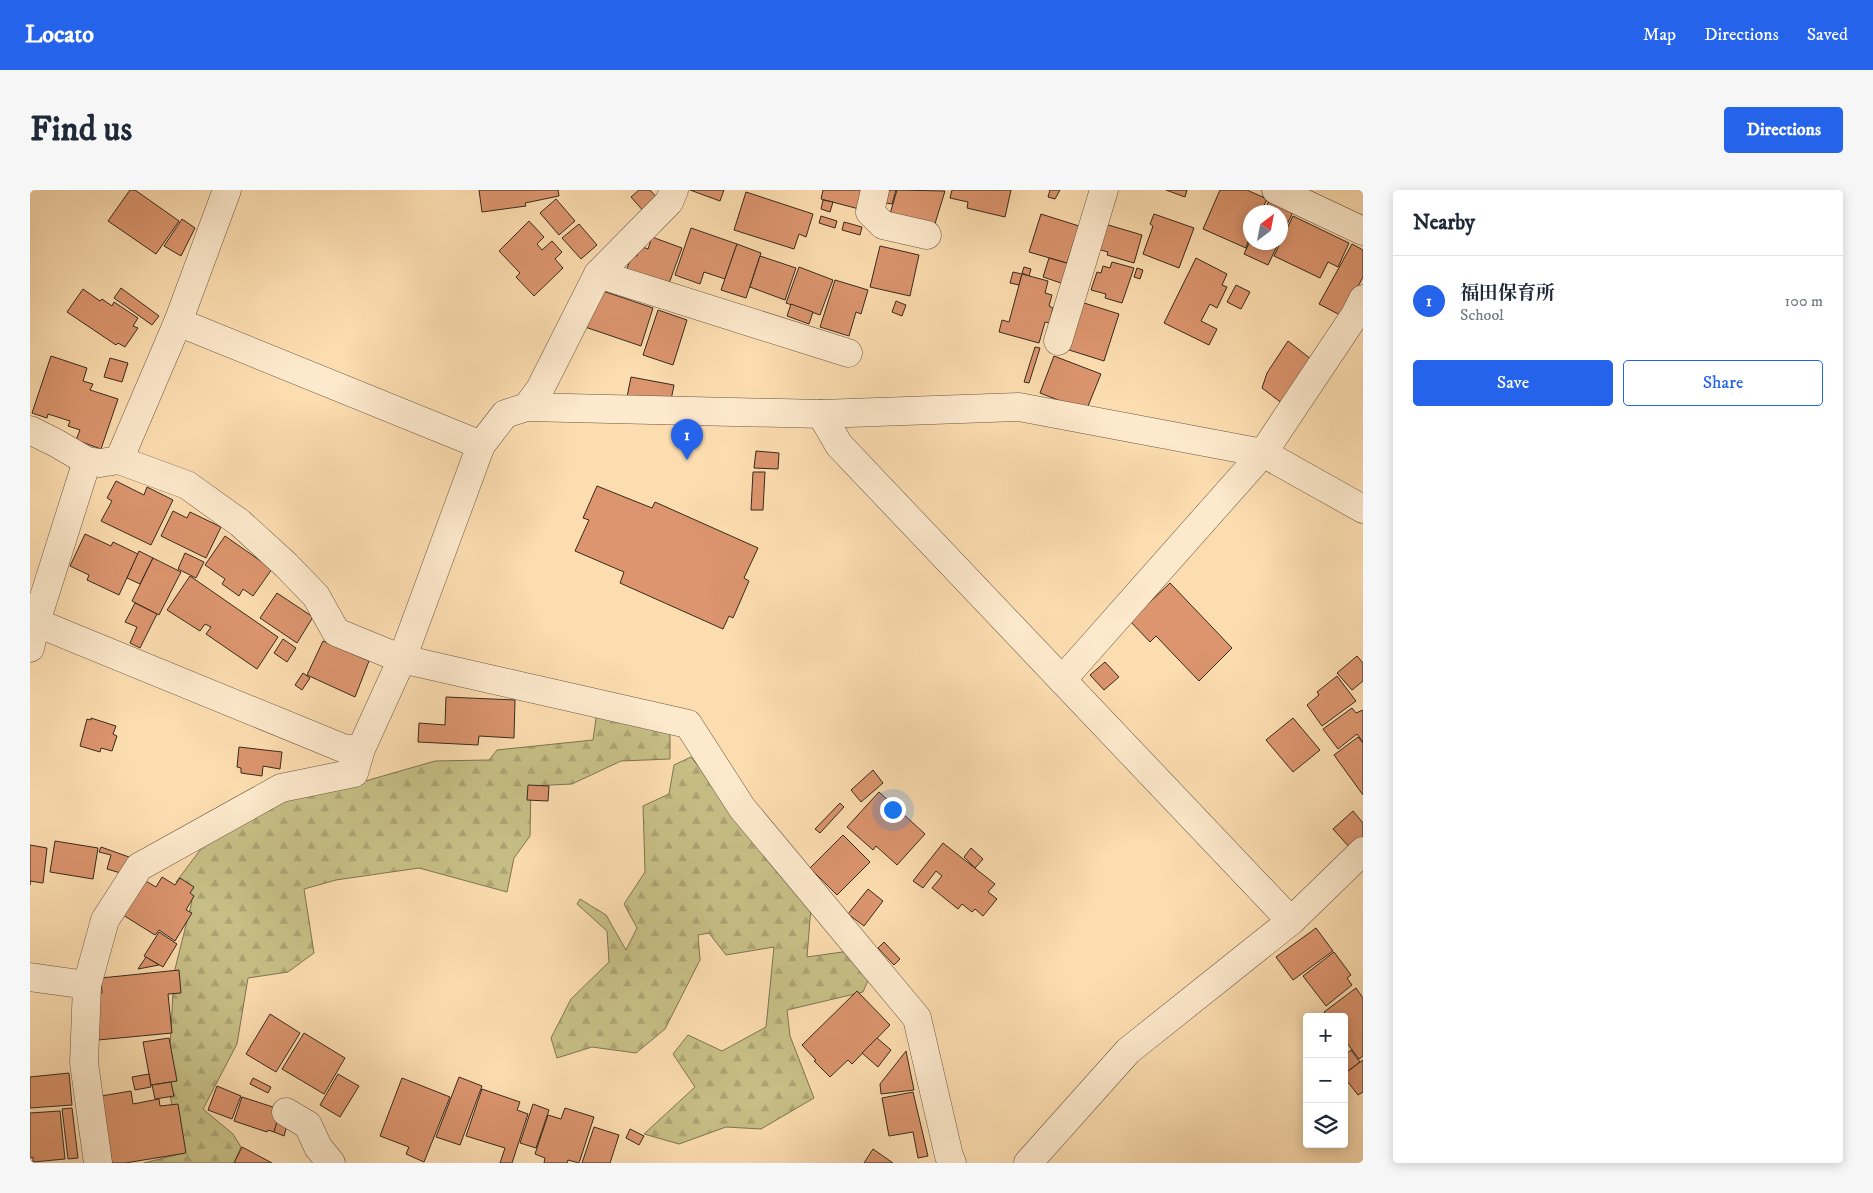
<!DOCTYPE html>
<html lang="en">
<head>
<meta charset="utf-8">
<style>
  :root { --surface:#fff; --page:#f6f6f7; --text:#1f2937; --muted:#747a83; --line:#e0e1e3; --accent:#2563eb }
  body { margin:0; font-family:"IM FELL DW Pica","Noto Serif JP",serif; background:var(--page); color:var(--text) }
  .controls { position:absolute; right:15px; bottom:15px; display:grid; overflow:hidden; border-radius:5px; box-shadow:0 2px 12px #0003 }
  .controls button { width:45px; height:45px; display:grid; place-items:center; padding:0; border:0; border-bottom:1px solid var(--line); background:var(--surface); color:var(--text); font:25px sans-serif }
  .compass { position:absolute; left:1213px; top:15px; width:45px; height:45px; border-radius:50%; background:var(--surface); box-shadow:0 2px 12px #0003; rotate:32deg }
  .you { position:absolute; left:862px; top:619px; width:18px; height:18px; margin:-12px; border:4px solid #fff; border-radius:50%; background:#1a73e8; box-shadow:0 0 0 8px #1a73e833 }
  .badge { display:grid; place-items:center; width:32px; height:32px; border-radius:50%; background:var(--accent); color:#fff; font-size:16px; font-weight:700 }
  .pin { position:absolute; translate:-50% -41px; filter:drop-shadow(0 1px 2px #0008) }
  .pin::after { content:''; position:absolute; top:26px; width:18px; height:15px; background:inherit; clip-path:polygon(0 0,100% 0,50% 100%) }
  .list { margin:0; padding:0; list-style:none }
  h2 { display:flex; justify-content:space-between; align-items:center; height:65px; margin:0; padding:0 20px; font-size:21px }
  h2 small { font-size:16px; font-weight:400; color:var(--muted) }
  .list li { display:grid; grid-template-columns:32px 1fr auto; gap:15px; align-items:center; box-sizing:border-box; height:90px; padding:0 20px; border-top:1px solid var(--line) }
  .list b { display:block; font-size:19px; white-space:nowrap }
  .list p { margin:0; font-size:16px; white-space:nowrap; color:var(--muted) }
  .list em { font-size:16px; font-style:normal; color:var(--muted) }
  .actions { display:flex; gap:10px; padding:15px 20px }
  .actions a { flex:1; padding:11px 0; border:1px solid var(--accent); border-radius:5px; text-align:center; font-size:18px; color:var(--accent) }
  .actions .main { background:var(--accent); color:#fff }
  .icon { flex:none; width:28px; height:28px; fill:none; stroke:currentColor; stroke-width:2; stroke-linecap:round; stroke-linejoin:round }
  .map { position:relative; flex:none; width:1333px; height:973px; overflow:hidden; border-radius:5px }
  header { display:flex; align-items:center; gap:30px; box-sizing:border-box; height:70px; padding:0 25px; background:var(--accent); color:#fff }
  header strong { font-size:24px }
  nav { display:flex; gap:28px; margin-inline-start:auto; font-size:18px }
  .intro { display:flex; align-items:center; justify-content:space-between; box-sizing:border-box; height:120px; padding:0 30px }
  h1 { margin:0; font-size:35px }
  .button { padding:12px 22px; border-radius:5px; background:var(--accent); color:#fff; font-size:18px; font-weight:700 }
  main { display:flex; gap:30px; padding:0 30px }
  aside { flex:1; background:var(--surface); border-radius:5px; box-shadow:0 2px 12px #0003 }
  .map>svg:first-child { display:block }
  .forest { fill:url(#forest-firs); stroke:#7e7452 }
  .building { fill:#dc956e; stroke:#362a1f }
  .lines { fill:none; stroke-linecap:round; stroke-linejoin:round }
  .street-casing { stroke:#685743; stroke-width:29 }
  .secondary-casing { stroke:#362a1f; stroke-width:29 }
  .street { stroke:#fde9cc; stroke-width:28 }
  .secondary { stroke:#fde9cc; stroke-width:28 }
</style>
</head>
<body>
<header>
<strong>Locato</strong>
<nav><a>Map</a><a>Directions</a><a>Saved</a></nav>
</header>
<div class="intro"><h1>Find us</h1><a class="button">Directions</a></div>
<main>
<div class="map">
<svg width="1333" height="973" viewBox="0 0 1333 973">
  <defs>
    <pattern id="forest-firs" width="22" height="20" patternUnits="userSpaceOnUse" patternTransform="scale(1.25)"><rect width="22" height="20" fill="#c7bf86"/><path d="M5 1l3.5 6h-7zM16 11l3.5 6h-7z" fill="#aca473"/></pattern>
  </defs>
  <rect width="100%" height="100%" fill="#fcddb0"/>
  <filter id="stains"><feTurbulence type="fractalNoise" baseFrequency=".004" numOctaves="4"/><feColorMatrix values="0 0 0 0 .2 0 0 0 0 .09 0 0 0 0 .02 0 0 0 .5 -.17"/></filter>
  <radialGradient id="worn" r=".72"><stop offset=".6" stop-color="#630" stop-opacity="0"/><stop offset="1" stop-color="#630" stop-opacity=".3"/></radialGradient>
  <g class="forest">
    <polygon points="567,521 640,536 640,569 591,571 542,594 501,596 500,646 484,668 477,702 389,678 306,690 274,699 284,763 258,782 218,788 207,854 173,919 203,944 211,957 204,973 114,973 153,963 138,897 144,783 162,711 146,692 180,647 245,607 332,592 405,571 459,570 467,560 563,550"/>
    <polygon points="661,567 748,678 781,717 777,767 819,761 840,786 833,802 757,820 760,846 784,908 731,939 696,937 649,954 614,944 665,897 643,864 658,845 692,861 736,837 744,757 696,765 679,743 668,745 670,770 635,839 606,863 562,857 527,868 521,848 541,809 579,772 577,741 547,714 550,709 576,725 596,760 607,738 594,714 615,682 613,616 639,604 644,575"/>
  </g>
  <g class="building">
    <polygon points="100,0 105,0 149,31 126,64 78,31"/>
    <polygon points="449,0 528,0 529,6 495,13 496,16 452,22"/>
    <polygon points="609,0 620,0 630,11 616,24 601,7"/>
    <polygon points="660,0 694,0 690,11"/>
    <polygon points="793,0 837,0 829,19 791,9"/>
    <polygon points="859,0 866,0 862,14 856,13"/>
    <polygon points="867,0 915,1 904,37 860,24"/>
    <polygon points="922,0 981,0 975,27 937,18 938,12 920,8"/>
    <polygon points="1020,0 1030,0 1025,9 1018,7"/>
    <polygon points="1136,0 1157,0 1155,7"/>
    <polygon points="1190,0 1217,0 1237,9 1231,22 1220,22 1220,46 1216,58 1173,39"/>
    <polygon points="716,2 783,24 776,47 769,44 764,59 704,40"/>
    <polygon points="526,9 545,31 529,45 510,23"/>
    <polygon points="793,10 803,12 800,22 791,19"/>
    <polygon points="1239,11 1263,22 1250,49 1250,22 1234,22"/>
    <polygon points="1011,24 1049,36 1037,73 999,62"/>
    <polygon points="1124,24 1164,38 1149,78 1113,64 1123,36 1120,34"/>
    <polygon points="791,26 807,31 805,38 789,33"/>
    <polygon points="1263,26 1319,53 1308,77 1298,72 1290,88 1244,66"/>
    <polygon points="152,29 165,38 151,66 134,56"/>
    <polygon points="499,31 514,47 507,54 512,60 522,51 532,62 525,69 533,78 504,106 486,87 490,83 469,61"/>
    <polygon points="814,32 832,37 830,45 812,40"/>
    <polygon points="549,34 567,55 551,69 532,48"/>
    <polygon points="1075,34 1112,45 1104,73 1077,65 1078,62 1067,59"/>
    <polygon points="661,38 707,54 695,89 674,82 670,94 645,85"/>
    <polygon points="622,47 652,58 637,99 595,84 602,65 607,66 610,56 618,59"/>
    <polygon points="1220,51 1220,52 1249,52 1238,75 1214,64"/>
    <polygon points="707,54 731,63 716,108 691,100"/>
    <polygon points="1322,54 1333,60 1333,87 1312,126 1289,114"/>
    <polygon points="850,56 889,65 880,106 840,97"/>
    <polygon points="730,66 766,78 755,110 720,97"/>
    <polygon points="1019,68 1040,74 1034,94 1013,87"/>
    <polygon points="1166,68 1197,84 1192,95 1197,97 1187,118 1180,114 1171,131 1187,139 1179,155 1134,133"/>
    <polygon points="1082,72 1104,78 1092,113 1075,108 1076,104 1061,100 1067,82 1071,83 1073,76 1080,78"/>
    <polygon points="769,77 803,90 790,125 756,113"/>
    <polygon points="994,77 1001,79 999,86 992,83"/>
    <polygon points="1107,78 1113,80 1110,89 1104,87"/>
    <polygon points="983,82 992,84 989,95 980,93"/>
    <polygon points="992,84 1018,91 1015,103 1022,105 1019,116 1023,118 1019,133 1015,132 1009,153 969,142 972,130 979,132"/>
    <polygon points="805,90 838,100 831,124 826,122 819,146 790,137"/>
    <polygon points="1206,95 1220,102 1211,119 1197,112"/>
    <polygon points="91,98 129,126 122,135 84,108"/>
    <polygon points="53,99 70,111 72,109 82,116 84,112 108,128 103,136 108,138 95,157 88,153 86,155 37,122"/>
    <polygon points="567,99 623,118 611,156 555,137"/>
    <polygon points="866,111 876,115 872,126 862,122"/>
    <polygon points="1051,112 1089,124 1074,171 1036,159"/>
    <polygon points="761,114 783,122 779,134 757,126"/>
    <polygon points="628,120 657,130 643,175 613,165"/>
    <polygon points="1258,151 1282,170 1253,214 1232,198 1237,183"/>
    <polygon points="1005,157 1010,158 999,193 994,192"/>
    <polygon points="21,166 57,178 53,191 63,194 60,200 88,209 71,259 46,250 50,240 38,236 40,231 18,224 17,228 2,223"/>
    <polygon points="1024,166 1071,184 1056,221 1010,203"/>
    <polygon points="80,168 98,173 92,192 74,187"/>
    <polygon points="601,187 644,195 640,215 597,207"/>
    <polygon points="726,261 749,263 748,279 724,278"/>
    <polygon points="723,282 735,282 733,320 721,320"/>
    <polygon points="86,291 114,305 117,297 143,310 121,355 71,331 82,311 77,308"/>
    <polygon points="567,296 622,318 625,312 728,358 714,388 719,391 703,428 699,426 693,439 590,393 594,382 545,361 559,330 553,328"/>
    <polygon points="143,321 157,328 160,322 191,337 176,368 131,346"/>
    <polygon points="55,344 81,356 83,352 108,364 89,405 57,390 59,385 40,376"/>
    <polygon points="195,346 242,379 223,406 213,399 209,406 192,394 195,389 175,375"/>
    <polygon points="109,361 123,368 110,394 97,388"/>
    <polygon points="155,363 174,372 166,388 148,379"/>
    <polygon points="123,368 151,382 129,425 102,411"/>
    <polygon points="160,386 248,447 227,479 176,444 181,437 175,434 170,441 137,420"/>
    <polygon points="1140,393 1202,458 1169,491 1126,446 1120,452 1100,431"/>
    <polygon points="247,403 283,427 267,453 230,428"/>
    <polygon points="105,413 127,424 110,458 100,453 107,437 95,432"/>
    <polygon points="253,449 266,458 257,472 244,463"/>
    <polygon points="293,451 339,471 325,507 277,485"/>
    <polygon points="1327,466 1333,473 1333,491 1322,500 1307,483"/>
    <polygon points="1075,472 1089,487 1074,500 1060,485"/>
    <polygon points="273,483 280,488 272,500 265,495"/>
    <polygon points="1307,486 1326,511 1292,536 1277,515 1289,505 1287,502"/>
    <polygon points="416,507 485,510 484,548 449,546 448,555 388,552 389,533 415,535"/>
    <polygon points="1322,518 1326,523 1333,520 1333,552 1327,544 1308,559 1293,539"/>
    <polygon points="61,528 86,536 83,544 87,546 82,561 71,558 70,562 50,556 57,529 61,530"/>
    <polygon points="1263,528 1290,560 1263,582 1236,550"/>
    <polygon points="1328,547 1333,553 1333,605 1304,565"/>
    <polygon points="209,557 252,562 250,579 233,576 232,586 211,583 211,578 207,577"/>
    <polygon points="843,580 853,593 831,612 821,600"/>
    <polygon points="498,595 519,596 518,611 497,610"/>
    <polygon points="849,602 895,644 867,675 846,656 843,660 817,637"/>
    <polygon points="810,613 814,617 790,643 785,639"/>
    <polygon points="1323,621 1333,633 1333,649 1321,659 1303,639"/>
    <polygon points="813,645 840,672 807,705 780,678"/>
    <polygon points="25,651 68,658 63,689 20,682"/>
    <polygon points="913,653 965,694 958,702 967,709 953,726 945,719 942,722 932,714 928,719 902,698 912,686 906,681 893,698 883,691"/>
    <polygon points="0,655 17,658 13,693 0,691 0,695"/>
    <polygon points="71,657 99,667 94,684 77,679 81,665 69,662"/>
    <polygon points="941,658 953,669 945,678 934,667"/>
    <polygon points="132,687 145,695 150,688 164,697 160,703 164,706 156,720 162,723 145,751 129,740 125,745 93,725 114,690 126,697"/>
    <polygon points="838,699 853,711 834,736 818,724"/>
    <polygon points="1286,738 1303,761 1263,790 1246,767"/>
    <polygon points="129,742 147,754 133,777 114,766"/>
    <polygon points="854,752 870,769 864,775 848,758"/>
    <polygon points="1304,762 1321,785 1317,788 1322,795 1296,816 1273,786"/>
    <polygon points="116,767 129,775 108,779"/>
    <polygon points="149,780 151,803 138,804 142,843 68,850 63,804 72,803 71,788"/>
    <polygon points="1326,798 1333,808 1333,866 1329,869 1314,849 1314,827 1297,827 1294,822"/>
    <polygon points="827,801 860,835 822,874 818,870 800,887 784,871 786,870 772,855"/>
    <polygon points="240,824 270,843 246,882 216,864"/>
    <polygon points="274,843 315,868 294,904 252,879"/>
    <polygon points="139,848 147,891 121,895 113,852"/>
    <polygon points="847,848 861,860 848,877 832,863"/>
    <polygon points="1321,860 1330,872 1314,884 1314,866"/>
    <polygon points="876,861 884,900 851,904 850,894"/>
    <polygon points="1333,870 1333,902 1328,905 1314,887 1314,884"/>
    <polygon points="39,883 42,915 0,918 0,887"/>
    <polygon points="119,884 121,897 105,900 102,887"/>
    <polygon points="308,884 329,896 310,927 290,915"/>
    <polygon points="429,887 452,896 430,955 406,947"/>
    <polygon points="223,888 241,897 238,903 220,894"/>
    <polygon points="372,888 420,907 394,972 376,964 379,957 350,946"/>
    <polygon points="141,892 144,906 125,909 122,895"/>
    <polygon points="187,896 211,906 202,929 178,920"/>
    <polygon points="452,899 490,912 487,920 498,924 482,973 470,973 475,958 436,946"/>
    <polygon points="101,901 103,914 129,909 130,916 148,914 156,963 95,973 82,973 71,906"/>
    <polygon points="883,902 898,966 888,968 883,942 859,946 852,908"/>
    <polygon points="212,907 246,918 250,924 244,942 238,940 237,942 204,931"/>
    <polygon points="503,914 519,920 506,958 490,953"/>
    <polygon points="42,918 48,968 38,969 32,919"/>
    <polygon points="535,918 564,927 549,973 538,970 537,973 514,973 515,968 505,964 518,925 531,929"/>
    <polygon points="30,921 35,969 3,972 3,967 0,968 0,923"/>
    <polygon points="248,928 258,932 254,946 244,942"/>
    <polygon points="564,937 589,945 580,973 552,973"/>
    <polygon points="600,939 614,946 609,955 596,948"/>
    <polygon points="212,957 242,973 204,973"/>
    <polygon points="843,959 863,973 834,973"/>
  </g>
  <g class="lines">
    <g class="street-casing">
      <g id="street">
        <polyline points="845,0 840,22 853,35 897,45"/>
        <polyline points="568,84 818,163"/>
        <polyline points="148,132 451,255"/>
        <polyline points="1028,151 1074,0"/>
        <polyline points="497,217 510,199 568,84 639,12 644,0"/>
        <polyline points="791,224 809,255 1261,731"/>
        <polyline points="0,240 26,253 57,271 70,273 89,270 157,295 210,333 256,375 286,406 306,442 372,469 658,534 712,618 887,828 919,966 922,973"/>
        <polyline points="89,270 148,132 197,0"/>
        <polyline points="0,430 315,559 331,559 372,469 451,255 475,224 497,217 791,224 989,217 1233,263 1333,319"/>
        <polyline points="0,458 6,432 57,271"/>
        <polyline points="1032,490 1233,263 1325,125 1333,109"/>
        <polyline points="0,787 57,795"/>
        <polyline points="256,922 278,935 288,957 301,973"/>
        <polyline points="68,973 54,873 57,795 75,730 109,677 251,598 324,583 331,559"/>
        <polyline points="998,973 1098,861 1261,731 1333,661"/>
      </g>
    </g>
    <g class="secondary-casing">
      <polyline id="secondary" points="1246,0 1333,41"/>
    </g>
    <use href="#street" class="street"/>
    <use href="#secondary" class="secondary"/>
  </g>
  <rect width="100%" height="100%" filter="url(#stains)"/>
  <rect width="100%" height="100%" fill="url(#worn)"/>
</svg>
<div class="controls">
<button>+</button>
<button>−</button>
<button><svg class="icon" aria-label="layers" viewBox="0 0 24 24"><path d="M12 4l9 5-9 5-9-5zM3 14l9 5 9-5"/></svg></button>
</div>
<svg class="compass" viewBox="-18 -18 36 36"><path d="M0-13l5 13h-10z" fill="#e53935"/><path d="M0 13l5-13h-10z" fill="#747a83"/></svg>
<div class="you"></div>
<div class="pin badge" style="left:657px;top:270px">1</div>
</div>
<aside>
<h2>Nearby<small></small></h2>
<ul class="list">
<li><span class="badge">1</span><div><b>福田保育所</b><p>School</p></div><em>100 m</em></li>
</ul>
<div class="actions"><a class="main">Save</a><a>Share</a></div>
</aside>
</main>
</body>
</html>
